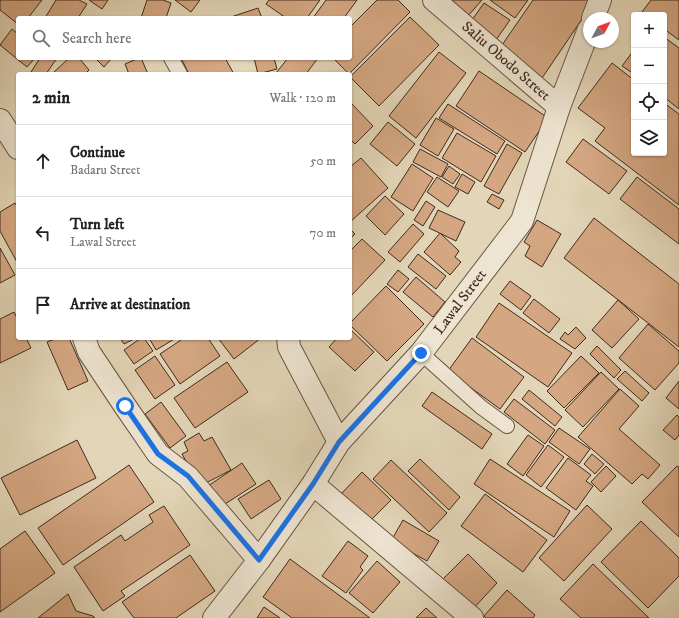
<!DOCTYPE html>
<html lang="en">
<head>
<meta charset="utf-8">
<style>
  :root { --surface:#fff; --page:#f6f6f6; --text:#202124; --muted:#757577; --line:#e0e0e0 }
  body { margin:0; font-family:"IM FELL DW Pica",serif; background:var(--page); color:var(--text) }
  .controls { position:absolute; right:12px; top:12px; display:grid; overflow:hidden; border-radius:4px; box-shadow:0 1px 3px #0004 }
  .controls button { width:36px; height:36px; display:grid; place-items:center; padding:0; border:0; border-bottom:1px solid var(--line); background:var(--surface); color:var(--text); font:20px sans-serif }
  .compass { position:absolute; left:583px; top:12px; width:36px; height:36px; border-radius:50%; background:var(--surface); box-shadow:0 1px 3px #0004; rotate:49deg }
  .stop { position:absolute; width:12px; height:12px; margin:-9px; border:3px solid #1a73e8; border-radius:50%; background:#fff }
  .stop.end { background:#1a73e8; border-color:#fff; box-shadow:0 1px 4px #0008 }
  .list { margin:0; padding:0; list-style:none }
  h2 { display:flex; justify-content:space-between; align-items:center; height:52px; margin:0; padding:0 16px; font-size:17px }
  h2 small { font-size:13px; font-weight:400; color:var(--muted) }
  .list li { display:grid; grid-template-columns:26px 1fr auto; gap:12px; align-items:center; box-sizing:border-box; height:72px; padding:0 16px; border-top:1px solid var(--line) }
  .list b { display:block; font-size:15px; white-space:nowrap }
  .list p { margin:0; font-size:13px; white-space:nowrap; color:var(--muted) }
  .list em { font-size:13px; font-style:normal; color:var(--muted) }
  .icon { flex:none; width:22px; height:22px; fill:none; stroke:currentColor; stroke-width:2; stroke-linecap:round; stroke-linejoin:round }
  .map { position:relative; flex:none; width:679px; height:618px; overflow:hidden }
  .search { position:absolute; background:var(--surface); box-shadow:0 1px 3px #0004; left:16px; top:16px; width:336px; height:44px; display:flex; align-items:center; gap:10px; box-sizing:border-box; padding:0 14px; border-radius:4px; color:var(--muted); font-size:15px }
  .panel { position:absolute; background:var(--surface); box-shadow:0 1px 3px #0004; left:16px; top:72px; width:336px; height:268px; border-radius:4px }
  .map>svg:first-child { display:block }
  .building { fill:#d4a782; stroke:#3f2b1c }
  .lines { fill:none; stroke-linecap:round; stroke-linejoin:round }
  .lane-casing { stroke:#685643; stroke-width:16 }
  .street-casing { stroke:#685643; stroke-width:24 }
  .lane { stroke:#ede4d1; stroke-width:14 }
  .street { stroke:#ede4d1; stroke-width:22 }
  .route { stroke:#1a73e8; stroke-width:5 }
  .labels { text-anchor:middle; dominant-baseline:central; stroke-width:3; stroke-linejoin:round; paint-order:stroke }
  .street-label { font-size:15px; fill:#3f2b1c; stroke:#ede4d1 }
</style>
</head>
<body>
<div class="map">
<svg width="679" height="618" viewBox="0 0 679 618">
  <rect width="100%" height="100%" fill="#e3d6b8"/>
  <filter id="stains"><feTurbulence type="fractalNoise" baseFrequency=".005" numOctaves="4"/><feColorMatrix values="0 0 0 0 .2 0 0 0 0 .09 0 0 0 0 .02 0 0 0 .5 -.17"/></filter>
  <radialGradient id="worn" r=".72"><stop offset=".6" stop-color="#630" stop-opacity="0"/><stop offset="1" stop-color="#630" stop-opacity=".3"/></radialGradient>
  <g class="building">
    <polygon points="0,0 42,0 28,18 18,18 18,24 0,10"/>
    <polygon points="56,0 79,0 87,4 78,18 45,18"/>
    <polygon points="89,0 108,0 102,9"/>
    <polygon points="147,0 163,0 171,3 166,18 141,18"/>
    <polygon points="175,0 200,0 191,12"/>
    <polygon points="269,0 320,0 307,18 286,18 266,4"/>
    <polygon points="326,0 357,0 344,18 313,18"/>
    <polygon points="377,0 398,0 410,12 349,74 333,58 350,58 350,27"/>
    <polygon points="451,0 482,0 467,17"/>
    <polygon points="490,0 528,0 515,18"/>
    <polygon points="533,0 595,0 542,78 500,48"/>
    <polygon points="651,0 679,0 679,40 664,29 664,15 646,15 642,12"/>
    <polygon points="484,3 510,20 496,40 470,23"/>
    <polygon points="258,8 262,18 228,18"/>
    <polygon points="410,17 439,45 379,106 350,77"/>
    <polygon points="12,29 18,34 18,58 35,58 27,67 0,45"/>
    <polygon points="664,37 679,48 679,109 664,97"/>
    <polygon points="634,50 634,74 622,66"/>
    <polygon points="439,52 466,73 416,138 389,116"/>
    <polygon points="40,58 57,58 46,74 34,74 31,72"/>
    <polygon points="69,58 79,58 89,70 85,74 52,74"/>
    <polygon points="95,58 112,58 104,67"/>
    <polygon points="139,58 141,58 148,74 129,74 125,64"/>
    <polygon points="181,58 225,58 234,74 189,74"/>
    <polygon points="254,58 274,58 277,69 258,74"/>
    <polygon points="288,58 318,58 306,74 278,74 276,73"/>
    <polygon points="612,63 634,80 634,153 664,153 664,103 679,114 679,205 595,141 605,128 578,108"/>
    <polygon points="479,71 548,118 525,152 456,106"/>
    <polygon points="350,102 373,126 355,144 350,139"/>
    <polygon points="448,104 505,141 497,154 439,118"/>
    <polygon points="436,118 454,129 438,156 420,145"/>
    <polygon points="388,122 415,144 397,166 370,144"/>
    <polygon points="457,133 496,156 481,182 442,158"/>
    <polygon points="583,139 627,171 609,194 566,162"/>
    <polygon points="507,144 522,153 499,194 484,186"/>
    <polygon points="420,149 448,164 441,177 413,162"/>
    <polygon points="361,158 388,188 350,222 350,167"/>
    <polygon points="412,164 433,178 413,211 391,197"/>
    <polygon points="449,166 460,174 453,184 442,177"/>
    <polygon points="462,174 475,182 468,194 455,187"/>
    <polygon points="437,177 459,191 448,207 427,192"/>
    <polygon points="637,177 679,209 679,244 620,199"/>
    <polygon points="492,194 504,200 499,209 487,202"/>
    <polygon points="385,196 404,214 385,235 366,216"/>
    <polygon points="426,201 435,207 423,226 414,220"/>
    <polygon points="15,203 18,208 18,264 0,231 0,212"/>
    <polygon points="438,210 465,222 456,241 429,228"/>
    <polygon points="594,218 679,284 679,347 564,258"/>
    <polygon points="537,220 561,234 542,267 525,256 530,246 524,242"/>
    <polygon points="413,224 424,234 400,262 388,252"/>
    <polygon points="350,229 355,234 350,239"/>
    <polygon points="440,233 459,251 455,257 461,262 450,275 424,252"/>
    <polygon points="362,239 385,260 350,297 350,251"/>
    <polygon points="0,248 15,275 0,283"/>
    <polygon points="418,254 446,276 436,289 408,267"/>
    <polygon points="398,270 409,279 398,292 387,284"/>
    <polygon points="416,277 445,302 433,317 403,292"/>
    <polygon points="510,281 531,296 521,310 500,294"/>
    <polygon points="386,286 424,324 387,361 350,325 350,323"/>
    <polygon points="534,299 560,319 549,333 523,313"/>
    <polygon points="618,300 639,319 612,348 592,330"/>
    <polygon points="499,303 572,353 548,387 476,337"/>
    <polygon points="14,312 18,320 18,338 26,338 31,348 0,363 0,319"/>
    <polygon points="648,324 679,351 679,363 655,390 619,358"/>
    <polygon points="576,327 586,338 575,349 560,339 565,332 568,335"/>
    <polygon points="350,329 374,352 355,371 329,347 337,338 350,338"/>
    <polygon points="57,338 69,338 88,381 68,390 47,342"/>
    <polygon points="120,338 136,338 124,344"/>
    <polygon points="141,338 144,338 153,351 134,364 124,350"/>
    <polygon points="149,338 176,338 156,350"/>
    <polygon points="184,338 208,338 220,356 180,384 160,354"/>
    <polygon points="218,338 261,338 234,359"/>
    <polygon points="472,338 524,377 500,409 448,371"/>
    <polygon points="597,346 621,370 614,378 590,354"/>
    <polygon points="155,356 175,385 155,399 135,370"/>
    <polygon points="581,356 599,373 564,408 547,391"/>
    <polygon points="227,362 248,392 195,428 174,398"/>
    <polygon points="625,371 649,393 642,401 617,379"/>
    <polygon points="601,372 619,389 583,427 565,410"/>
    <polygon points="679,381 679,409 666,398"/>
    <polygon points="620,389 639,406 619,429 660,465 648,479 642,474 632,484 578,437"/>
    <polygon points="529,390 562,417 555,426 522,399"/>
    <polygon points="432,392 492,434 482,449 422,406"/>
    <polygon points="514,399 555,430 545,444 504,412"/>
    <polygon points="161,402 186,436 170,448 145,414"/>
    <polygon points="677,415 679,417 679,435 675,440 663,430"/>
    <polygon points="559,428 590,449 579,464 549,442"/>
    <polygon points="199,433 204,441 212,437 231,470 200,486 182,454 188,451 184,442"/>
    <polygon points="528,435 544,446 523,476 507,464"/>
    <polygon points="77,440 96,478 20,515 1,478"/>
    <polygon points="548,445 564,457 541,487 526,475"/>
    <polygon points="592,454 604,464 595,474 584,464"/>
    <polygon points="568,458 591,475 586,481 593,486 576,510 546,488"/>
    <polygon points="420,459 460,497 449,510 408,471"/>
    <polygon points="490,459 570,511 554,537 474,484"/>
    <polygon points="391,460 447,513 429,532 373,479"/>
    <polygon points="242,463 256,484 222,506 208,486"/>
    <polygon points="129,465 154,502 63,565 38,528"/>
    <polygon points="606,466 616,476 601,492 591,482"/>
    <polygon points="677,466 679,467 679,537 642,502"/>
    <polygon points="362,472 391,500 369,522 341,494"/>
    <polygon points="269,480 281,499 251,519 238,499"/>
    <polygon points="485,494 547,540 523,572 461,526"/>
    <polygon points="587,505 612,529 564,581 539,558"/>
    <polygon points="164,506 190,545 121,591 125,596 103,611 74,567 121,535 125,541 153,522 149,515"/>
    <polygon points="403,520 439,541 427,561 391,541"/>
    <polygon points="641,521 679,558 679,576 648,608 601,562"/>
    <polygon points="25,531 55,573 0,612 0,549"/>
    <polygon points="348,541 368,556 360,567 363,570 346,593 322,576"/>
    <polygon points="468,554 497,583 472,610 442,580"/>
    <polygon points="190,555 215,591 176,618 134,618 122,602"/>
    <polygon points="290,559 370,618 292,618 263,597"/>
    <polygon points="377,561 400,582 373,613 349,593"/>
    <polygon points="593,564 649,618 581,618 560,599"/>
    <polygon points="507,590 535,615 533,618 486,618 484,616"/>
    <polygon points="68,594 76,611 93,616 95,618 38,618"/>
    <polygon points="264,607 280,618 257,618"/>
    <polygon points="426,608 437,618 416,618"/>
  </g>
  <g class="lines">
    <g class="lane-casing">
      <g id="lane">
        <polyline points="171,58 180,74"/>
        <polyline points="421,353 481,407 507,426"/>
      </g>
    </g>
    <g class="street-casing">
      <g id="street">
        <polyline points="434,0 559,107"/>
        <polyline points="593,18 600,0"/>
        <polyline points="0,120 18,148"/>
        <polyline points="84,338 89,352 125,406 158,454 188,477 259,560"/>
        <polyline points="288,338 289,347 339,442"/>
        <polyline points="313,484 472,618"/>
        <polyline points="214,618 259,560 313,484 339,442 421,353 522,221 559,107 589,29"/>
      </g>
    </g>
    <use href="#lane" class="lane"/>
    <use href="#street" class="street"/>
  </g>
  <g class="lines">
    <polyline class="route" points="125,406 158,454 188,476 259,560 313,484 339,442 421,353"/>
  </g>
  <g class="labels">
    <g class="street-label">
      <text transform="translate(506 61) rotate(41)">Saliu Obodo Street</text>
      <text transform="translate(460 302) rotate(-53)">Lawal Street</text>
    </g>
  </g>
  <rect width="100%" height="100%" filter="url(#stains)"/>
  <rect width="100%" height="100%" fill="url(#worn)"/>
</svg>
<div class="controls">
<button>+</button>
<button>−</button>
<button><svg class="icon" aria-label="locate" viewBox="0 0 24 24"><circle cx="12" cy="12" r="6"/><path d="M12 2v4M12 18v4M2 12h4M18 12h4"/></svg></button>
<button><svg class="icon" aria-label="layers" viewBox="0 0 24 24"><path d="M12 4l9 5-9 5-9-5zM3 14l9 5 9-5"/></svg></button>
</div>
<svg class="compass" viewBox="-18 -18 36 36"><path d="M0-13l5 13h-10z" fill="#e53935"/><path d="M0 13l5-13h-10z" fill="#757577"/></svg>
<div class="stop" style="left:125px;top:406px"></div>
<div class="stop end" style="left:421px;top:353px"></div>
<div class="search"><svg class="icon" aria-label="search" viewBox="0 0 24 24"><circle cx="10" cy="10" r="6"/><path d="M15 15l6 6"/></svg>Search here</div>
<section class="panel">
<h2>2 min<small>Walk · 120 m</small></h2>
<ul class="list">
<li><svg class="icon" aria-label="ahead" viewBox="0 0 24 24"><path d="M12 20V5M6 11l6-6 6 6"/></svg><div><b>Continue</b><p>Badaru Street</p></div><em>50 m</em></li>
<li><svg class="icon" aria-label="left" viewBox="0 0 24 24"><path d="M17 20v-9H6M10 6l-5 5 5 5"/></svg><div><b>Turn left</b><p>Lawal Street</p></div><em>70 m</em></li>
<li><svg class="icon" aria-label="arrive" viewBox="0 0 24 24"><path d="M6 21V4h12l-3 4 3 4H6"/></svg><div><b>Arrive at destination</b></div></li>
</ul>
</section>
</div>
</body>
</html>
